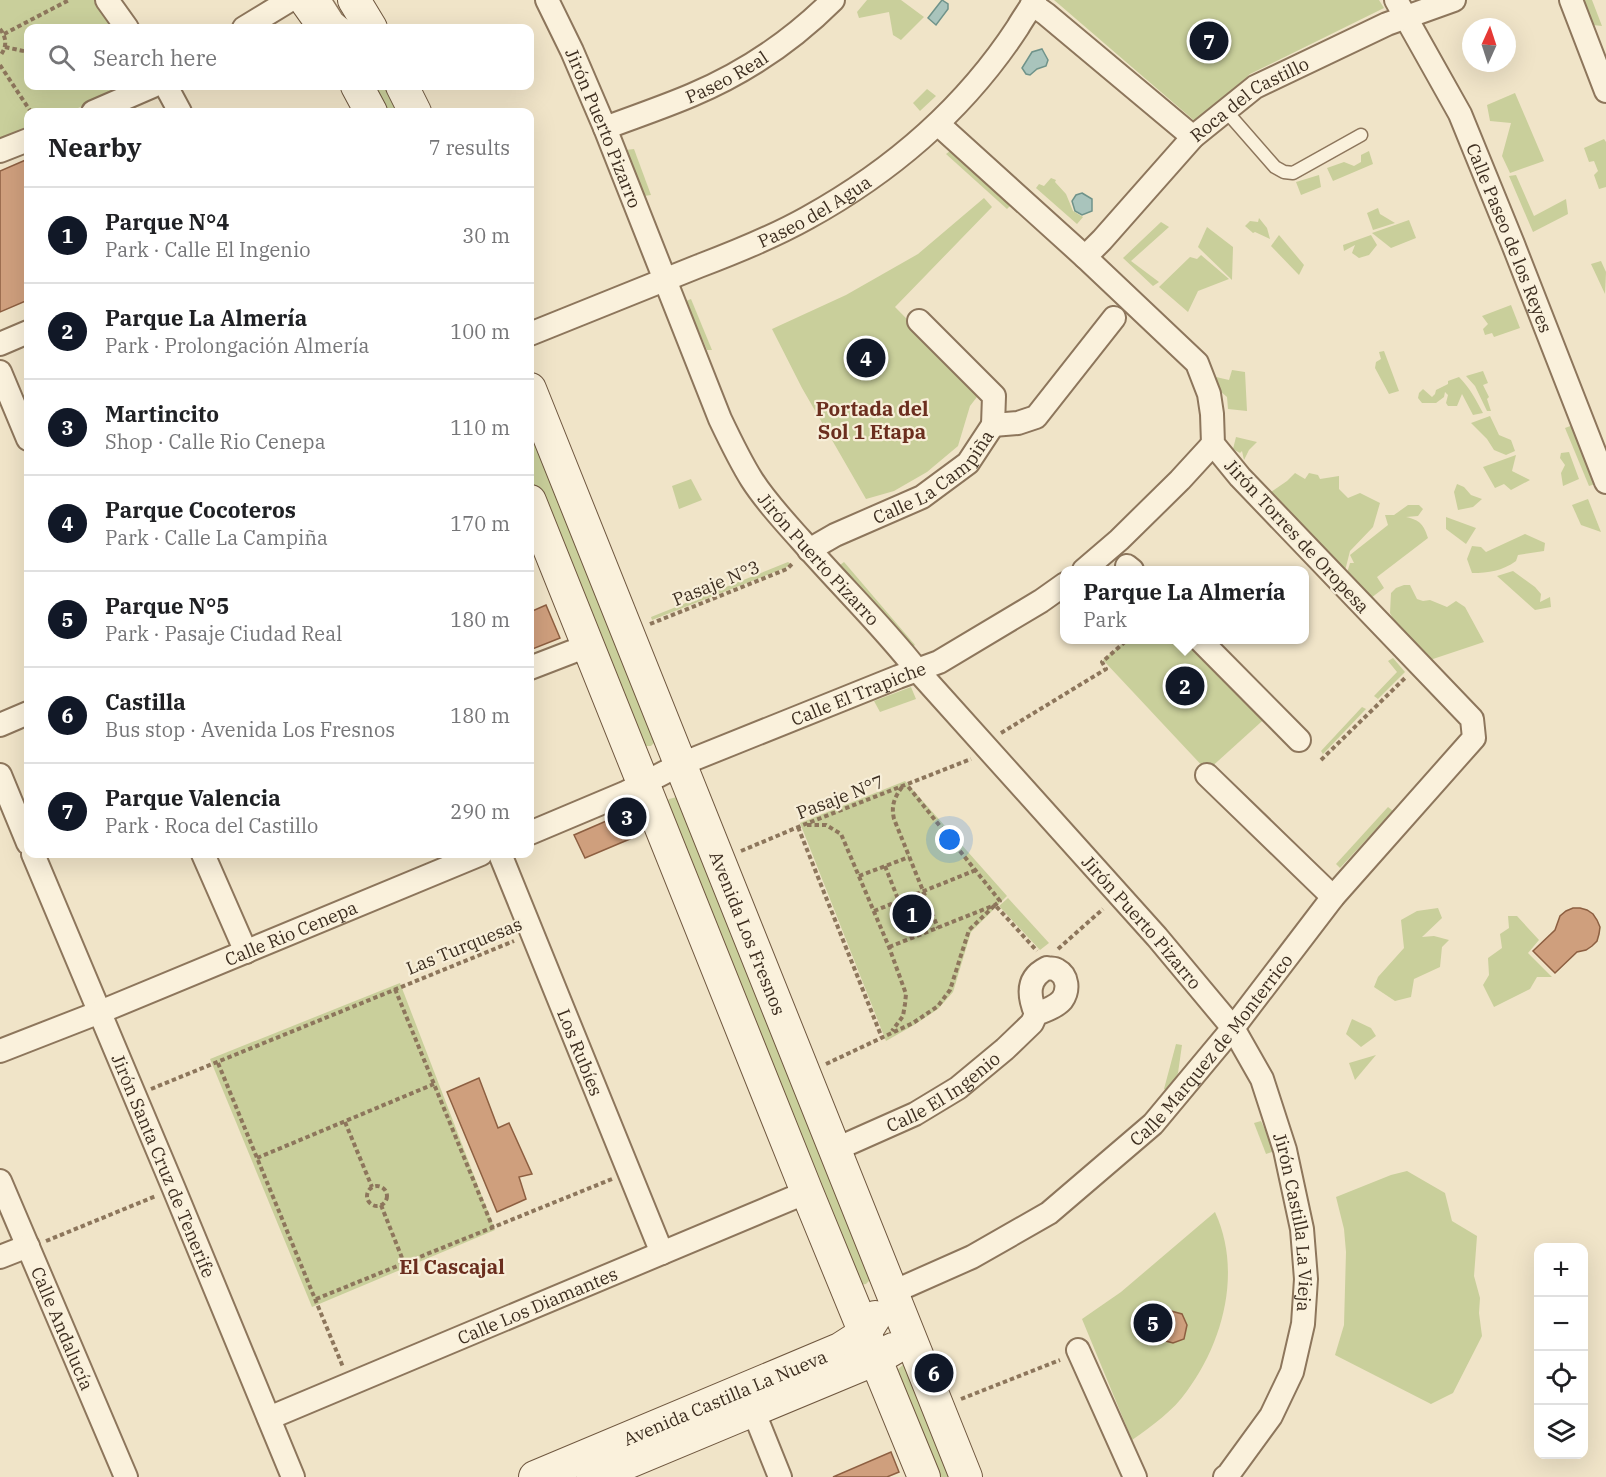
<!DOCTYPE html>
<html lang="en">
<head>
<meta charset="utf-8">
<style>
  :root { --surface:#fff; --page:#f6f6f6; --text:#202124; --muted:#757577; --line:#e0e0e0; --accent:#111827 }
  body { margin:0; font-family:"IBM Plex Serif",serif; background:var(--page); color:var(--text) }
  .controls { position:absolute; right:18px; bottom:18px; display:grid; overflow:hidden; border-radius:12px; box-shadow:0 6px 24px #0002 }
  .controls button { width:54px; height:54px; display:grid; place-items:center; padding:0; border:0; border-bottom:2px solid var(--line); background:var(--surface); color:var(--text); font:30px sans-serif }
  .compass { position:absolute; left:1462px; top:18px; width:54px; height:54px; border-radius:50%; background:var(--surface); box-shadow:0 6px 24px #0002; rotate:3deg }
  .you { position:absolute; left:950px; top:840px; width:21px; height:21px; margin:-15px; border:4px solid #fff; border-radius:50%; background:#1a73e8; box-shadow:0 0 0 9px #1a73e833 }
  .badge { display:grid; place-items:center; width:39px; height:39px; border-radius:50%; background:var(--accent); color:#fff; font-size:20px; font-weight:700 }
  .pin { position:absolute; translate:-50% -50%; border:3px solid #fff; box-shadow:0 2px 6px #0006 }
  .popup { position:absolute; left:1060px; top:566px; width:249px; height:78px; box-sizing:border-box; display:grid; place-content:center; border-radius:12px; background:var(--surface); filter:drop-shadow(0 2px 4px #0005); font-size:20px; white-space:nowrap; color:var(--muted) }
  .popup b { font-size:22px; color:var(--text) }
  .popup::after { content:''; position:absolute; left:50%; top:100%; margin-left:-12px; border:12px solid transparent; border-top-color:var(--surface) }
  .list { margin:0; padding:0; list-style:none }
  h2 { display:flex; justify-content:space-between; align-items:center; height:78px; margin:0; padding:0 24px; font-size:26px }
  h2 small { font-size:20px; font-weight:400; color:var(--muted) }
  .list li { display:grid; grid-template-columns:39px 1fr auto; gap:18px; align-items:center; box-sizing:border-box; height:96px; padding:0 24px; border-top:2px solid var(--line) }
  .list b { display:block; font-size:22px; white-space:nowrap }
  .list p { margin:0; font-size:20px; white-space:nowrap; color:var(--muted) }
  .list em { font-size:20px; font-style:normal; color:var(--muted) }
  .icon { flex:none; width:33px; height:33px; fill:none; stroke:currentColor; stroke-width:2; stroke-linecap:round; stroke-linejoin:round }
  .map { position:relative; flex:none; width:1606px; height:1477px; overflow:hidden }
  .search { position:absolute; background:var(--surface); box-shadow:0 6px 24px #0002; left:24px; top:24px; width:510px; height:66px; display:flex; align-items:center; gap:15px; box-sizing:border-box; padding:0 21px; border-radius:12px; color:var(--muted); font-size:22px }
  .panel { position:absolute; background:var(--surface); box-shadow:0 6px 24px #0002; left:24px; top:108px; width:510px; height:750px; border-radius:12px }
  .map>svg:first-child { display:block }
  .green { fill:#c9cf9b }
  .water { fill:#a9c4bc; stroke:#6f938a; stroke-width:1.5 }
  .building { fill:#cf9f7d; stroke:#8d5f41; stroke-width:1.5 }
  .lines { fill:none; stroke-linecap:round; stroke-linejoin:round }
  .lane-casing { stroke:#8d765c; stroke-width:15 }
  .street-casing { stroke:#8d765c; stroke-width:26 }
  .secondary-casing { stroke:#6f573f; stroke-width:34 }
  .path { stroke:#8d765c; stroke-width:4; stroke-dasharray:4.5 3; stroke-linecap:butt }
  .lane { stroke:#faf1dc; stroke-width:12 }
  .street { stroke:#faf1dc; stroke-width:22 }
  .secondary { stroke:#faf1dc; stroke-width:32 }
  .labels { text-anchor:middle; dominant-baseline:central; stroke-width:4.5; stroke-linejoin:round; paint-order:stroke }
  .street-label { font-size:18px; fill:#3d2e20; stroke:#f7eed8 }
  .neighbourhood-label { font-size:20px; font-weight:bold; fill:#6b2e1e; stroke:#f7eed8 }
</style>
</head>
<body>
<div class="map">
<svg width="1606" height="1477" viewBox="0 0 1606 1477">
  <rect width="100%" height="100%" fill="#f0e4c8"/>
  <g class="green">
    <polygon points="0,0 98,0 118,28 28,28 28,86 133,86 68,112 28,112 28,129 0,141"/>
    <polygon points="867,0 901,0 924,17 901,40 893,35 889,12 859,18 857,12"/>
    <polygon points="1054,0 1379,0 1384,8 1250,74 1197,123"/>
    <polygon points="1583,0 1592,0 1602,26 1593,25"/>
    <polygon points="367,86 392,86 405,112 381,112"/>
    <polygon points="927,89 936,96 920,111 913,103"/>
    <polygon points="1515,93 1544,161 1510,173 1502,156 1511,123 1490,121 1487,105"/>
    <polygon points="1604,139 1606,142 1606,187 1599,189 1594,175 1598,171 1594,161 1589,162 1584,148"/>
    <polygon points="634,149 651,195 644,196 626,150"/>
    <polygon points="950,151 1012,204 1007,209 946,154"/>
    <polygon points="1369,151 1373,164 1333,181 1327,168 1344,162 1354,166 1361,162 1361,155"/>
    <polygon points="1319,175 1321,187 1301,195 1296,182"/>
    <polygon points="1516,175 1534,216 1566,199 1568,214 1533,232 1509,176"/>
    <polygon points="1051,178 1056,180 1055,182 1066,194 1073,211 1083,217 1077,224 1036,188 1039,184 1044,186"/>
    <polygon points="984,198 992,207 895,307 980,393 970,406 958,446 927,472 894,491 866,499 802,388 772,329 846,295 918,254"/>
    <polygon points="1378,208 1380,214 1395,223 1373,230 1367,213"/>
    <polygon points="1259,218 1267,228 1270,239 1255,232 1253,233 1245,226 1250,221 1258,222"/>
    <polygon points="1409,220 1416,238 1391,248 1372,233"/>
    <polygon points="1161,222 1169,227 1131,261 1159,282 1153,286 1123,258"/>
    <polygon points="1207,227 1233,247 1232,280 1198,247"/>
    <polygon points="1279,235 1304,265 1299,275 1271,246"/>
    <polygon points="1371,235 1377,245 1369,255 1359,258 1352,253 1355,245 1344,251 1343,245"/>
    <polygon points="1201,255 1229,279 1198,291 1188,312 1159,287 1190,257 1197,259"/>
    <polygon points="1601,261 1606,272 1605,294 1591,264"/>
    <polygon points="691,299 712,350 707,350 686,301"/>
    <polygon points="1511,305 1520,328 1494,337 1492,333 1485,335 1483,329 1488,324 1482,316"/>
    <polygon points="1384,351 1399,391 1389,394 1375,368 1376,362 1381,359 1379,352"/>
    <polygon points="1232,370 1245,372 1247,411 1228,409 1227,397 1220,391 1216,377 1229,380"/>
    <polygon points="1483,371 1488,383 1483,385 1489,397 1487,399 1491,411 1487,411 1475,386 1466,376"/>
    <path d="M1459,377C1470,388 1476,400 1483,413L1473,415L1462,394L1457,406H1448L1446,403L1448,395L1445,392L1444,397L1436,403H1422L1418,398L1419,393L1423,389L1432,397L1435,394L1436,390L1448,384V381Z"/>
    <polygon points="530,414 656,741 651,746 643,746 632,732 530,475"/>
    <polygon points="1490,416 1499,435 1511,440 1515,451 1506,455 1494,450 1487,439 1471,423"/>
    <polygon points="1573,425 1599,483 1589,486 1565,428"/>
    <polygon points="1236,437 1257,442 1249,450 1244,460 1242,451 1240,453 1233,449"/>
    <polygon points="1569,452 1579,479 1563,486 1561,473 1565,465 1560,458 1561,453"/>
    <polygon points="1516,455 1512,471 1530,480 1511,490 1504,484 1495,488 1483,467"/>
    <polygon points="1295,473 1305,479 1309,473 1318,475 1320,479 1339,476 1339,489 1348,498 1360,493 1380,503 1373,527 1350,551 1344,575 1271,492 1287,481"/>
    <polygon points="691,479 702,500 679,509 672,486"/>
    <polygon points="1457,484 1464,487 1471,495 1482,499 1473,507 1458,510 1454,492"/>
    <polygon points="1588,499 1601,532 1581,525 1572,505"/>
    <path d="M1408,505H1419L1423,509L1418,516L1406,517C1420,520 1424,525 1428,538L1377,577L1384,588L1371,598L1347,573L1350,563H1354L1350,555L1388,525L1385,515H1394Z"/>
    <polygon points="1446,517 1476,528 1466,544 1446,529"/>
    <path d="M1525,534L1545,543L1544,551L1518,555L1516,561C1502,571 1489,573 1472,573L1467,559L1472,546L1481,547L1486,552Z"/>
    <polygon points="788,562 791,564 785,568 652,620 651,617"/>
    <polygon points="844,562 915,645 911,648 840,565"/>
    <polygon points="1513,571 1535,587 1541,594 1540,602 1550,597 1551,607 1535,610 1497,576"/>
    <polygon points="1404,585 1410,585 1417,599 1423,601 1430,600 1447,607 1456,601 1465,607 1484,642 1427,661 1394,627 1394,621 1390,613 1391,593 1396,588"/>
    <polygon points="1127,640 1194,640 1271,713 1207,771 1103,660"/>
    <polygon points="1393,658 1405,672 1378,699 1374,696 1397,672 1388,661"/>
    <polygon points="911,687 916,699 880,712 874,701"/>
    <polygon points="1362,707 1366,709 1323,754 1321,751"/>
    <polygon points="905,781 1007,896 971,932 953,992 938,1009 914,1025 886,1041 800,823"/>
    <polygon points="677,797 871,1279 866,1284 859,1285 665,805 669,799"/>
    <polygon points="1388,807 1393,811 1340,868 1336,864"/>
    <polygon points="1008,898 1049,943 1040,950 999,906"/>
    <polygon points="1438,908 1442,918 1422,937 1434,936 1449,940 1442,947 1440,967 1414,979 1411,997 1395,1001 1374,987 1378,977 1404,948 1401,920 1417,911"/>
    <polygon points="1508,916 1517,916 1539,940 1528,953 1552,977 1537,977 1530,989 1494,1007 1483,985 1489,975 1488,958 1502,948 1500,934 1509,928"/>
    <polygon points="400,983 495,1230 312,1307 210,1059"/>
    <polygon points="1352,1019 1371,1028 1376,1036 1361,1047 1346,1034"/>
    <polygon points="1176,1044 1182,1045 1178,1073 1168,1092 1164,1089"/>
    <polygon points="1376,1055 1355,1080 1349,1063"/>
    <polygon points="1261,1121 1275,1151 1266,1154 1254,1123"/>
    <polygon points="1407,1171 1445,1193 1452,1221 1477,1236 1474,1276 1480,1298 1479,1313 1482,1336 1453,1393 1431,1404 1335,1355 1344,1325 1346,1252 1344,1229 1336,1197 1391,1175"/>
    <path d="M1215,1212C1242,1270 1224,1341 1187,1391C1173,1411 1152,1426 1132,1440L1082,1319L1121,1292Z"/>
    <polygon points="907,1361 955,1477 934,1477 893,1374"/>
  </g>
  <g class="water">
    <polygon points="942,0 948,4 948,9 936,25 928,18"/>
    <polygon points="1042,49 1048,60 1046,66 1037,69 1030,75 1026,74 1022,68 1032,52"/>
    <polygon points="1082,193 1092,199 1092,211 1082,215 1075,211 1072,201 1076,195"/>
  </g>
  <g class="building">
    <polygon points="28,159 28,300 0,312 0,171"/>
    <polygon points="546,605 560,638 530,650 530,612"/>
    <polygon points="627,812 637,836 585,858 574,835"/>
    <polygon points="1573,908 1580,908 1587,910 1593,914 1597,920 1600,927 1599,934 1597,941 1592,946 1586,950 1577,952 1555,973 1533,951 1555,930 1560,916 1566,911"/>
    <polygon points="479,1078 498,1128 509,1123 532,1174 519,1177 526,1199 497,1212 447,1092"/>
    <polygon points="1171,1311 1182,1314 1187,1325 1184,1339 1173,1343 1162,1340 1155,1329 1160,1316"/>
    <polygon points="891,1452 899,1472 887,1477 833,1477"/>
  </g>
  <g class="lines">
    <g class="lane-casing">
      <g id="lane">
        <polyline points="325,0 337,19 348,28"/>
        <polyline points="1226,111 1275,167 1284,172 1293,173 1361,135"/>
      </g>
    </g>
    <g class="street-casing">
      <g id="street">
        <polyline points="107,0 127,28"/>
        <path id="s1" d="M547,0L572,51L605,128L720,419C730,440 740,461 752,480C766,502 784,521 801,540C839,584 881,624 917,670L1157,937L1233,1028L1262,1079L1285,1150L1302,1229L1306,1279L1303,1324L1292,1372L1271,1416L1228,1475L1225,1477"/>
        <path id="s2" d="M1396,0L1460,114L1513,244L1606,482"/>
        <polyline points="1571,0 1606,91"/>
        <polyline points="1032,4 1046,14 1193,137"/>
        <polyline points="244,28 290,0"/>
        <polyline points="166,86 180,112"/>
        <polyline points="93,112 153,86"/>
        <path id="s3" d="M605,128C634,117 664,107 692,95C744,73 793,40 833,0"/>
        <polyline points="0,151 28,140"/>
        <path id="s4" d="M1085,257L1102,240L1193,137L1255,87L1387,24L1454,0"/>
        <polyline points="919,321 994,396 993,425"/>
        <path id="s5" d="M530,334C586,311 643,289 699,266C736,252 773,237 807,218C892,171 965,108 1018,27C1023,18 1030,9 1035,0"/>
        <polyline points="0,344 28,332"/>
        <polyline points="0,372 28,439"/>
        <polyline points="993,425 1018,423 1036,417 1114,318"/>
        <path id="s6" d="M809,550L835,535L922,497L968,463L993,425"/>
        <polyline points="1127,566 1132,570"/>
        <polyline points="1084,570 1119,540 1180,480 1213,444"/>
        <polyline points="1200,640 1299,740"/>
        <polyline points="530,668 587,646"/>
        <polyline points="0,725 28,713"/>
        <polyline points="0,775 28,843"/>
        <polyline points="1207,775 1333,897"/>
        <path id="s7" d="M530,833L625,793L679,765L898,677L939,662L1041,601L1065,584"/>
        <path id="s8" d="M33,854L174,1189L293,1477"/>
        <polyline points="203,854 246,952"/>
        <path id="s9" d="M500,854L662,1253"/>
        <path id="s10" d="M0,1051L100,1012L481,854"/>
        <path id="s11" d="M834,1150L915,1114L958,1088L1005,1049L1032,1023L1036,1014C1028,995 1027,978 1047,968C1050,969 1054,968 1057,970C1068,976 1069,990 1062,1000C1056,1007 1045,1011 1036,1014"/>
        <path id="s12" d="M0,1181L126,1477"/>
        <polyline points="0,1257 28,1246"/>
        <path id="s13" d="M893,1292L972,1257L1049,1213L1153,1124L1233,1028L1333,897L1474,738L1472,719L1240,477L1213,444L1212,414L1209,394L1197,363L1085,257L938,124"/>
        <polyline points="1078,1350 1135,1477"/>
        <polyline points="753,1410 780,1477"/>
        <path id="s14" d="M269,1418L807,1192"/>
      </g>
    </g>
    <g class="secondary-casing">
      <g id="secondary">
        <polyline points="305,0 325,28"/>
        <polyline points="354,0 371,28"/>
        <polyline points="357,86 371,112"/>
        <polyline points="402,86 415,112"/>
        <path id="s15" d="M530,389L966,1477"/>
        <polyline points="530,501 807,1192 924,1477"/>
        <path id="s16" d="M535,1477L840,1349L865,1333L875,1317"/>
        <polyline points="593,1477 876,1359 893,1349"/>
      </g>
    </g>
    <g class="path">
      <path d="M0,29C7,38 7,47 0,56"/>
      <polyline points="4,34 69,0"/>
      <polyline points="5,47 28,52"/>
      <polyline points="0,65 31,112"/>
      <polyline points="650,624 787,569 794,562"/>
      <polyline points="1001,733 1106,669 1102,662 1127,640"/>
      <polyline points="1321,760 1405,678"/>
      <path d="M902,787C894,798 891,806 894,819L938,928"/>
      <polyline points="807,825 826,825 841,834 889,947 906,994 905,1004 903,1016 892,1031"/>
      <polyline points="798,827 882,1038"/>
      <polyline points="741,851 803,825 971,759"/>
      <polyline points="885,866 913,937"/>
      <polyline points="859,876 909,857"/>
      <polyline points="874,911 976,870"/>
      <polyline points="889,947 995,905 1000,901 907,785"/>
      <polyline points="1058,949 1103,909"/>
      <polyline points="395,989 493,1228"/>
      <polyline points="218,1063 343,1367"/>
      <polyline points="826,1064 913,1023 938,1006 950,990 969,930 995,905 1037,951"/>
      <polyline points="151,1089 514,941"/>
      <polyline points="345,1122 372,1187"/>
      <polyline points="257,1158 434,1084"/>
      <circle cx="377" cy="1196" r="10"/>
      <polyline points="381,1205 404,1263"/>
      <polyline points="46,1241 156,1196"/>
      <polyline points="316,1299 612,1179"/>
      <polyline points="961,1399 1060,1360"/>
    </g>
    <use href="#lane" class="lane"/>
    <use href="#street" class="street"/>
    <use href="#secondary" class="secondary"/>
  </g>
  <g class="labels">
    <g class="street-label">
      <text stroke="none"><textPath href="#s3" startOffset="132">Paseo Real</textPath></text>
      <text stroke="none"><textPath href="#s4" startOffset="230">Roca del Castillo</textPath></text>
      <text stroke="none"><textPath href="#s1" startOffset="140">Jirón Puerto Pizarro</textPath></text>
      <text stroke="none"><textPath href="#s5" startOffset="310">Paseo del Agua</textPath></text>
      <text stroke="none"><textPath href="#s2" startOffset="264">Calle Paseo de los Reyes</textPath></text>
      <text stroke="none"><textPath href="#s6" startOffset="146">Calle La Campiña</textPath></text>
      <text transform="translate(1297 536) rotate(47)">Jirón Torres de Oropesa</text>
      <text stroke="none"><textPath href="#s1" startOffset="626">Jirón Puerto Pizarro</textPath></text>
      <text transform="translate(716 583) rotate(-22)">Pasaje N°3</text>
      <text stroke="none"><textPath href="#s7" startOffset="357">Calle El Trapiche</textPath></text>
      <text transform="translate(840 797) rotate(-21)">Pasaje N°7</text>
      <text stroke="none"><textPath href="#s1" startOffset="1112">Jirón Puerto Pizarro</textPath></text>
      <text stroke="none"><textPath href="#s10" startOffset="314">Calle Rio Cenepa</textPath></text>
      <text stroke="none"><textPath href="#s15" startOffset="586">Avenida Los Fresnos</textPath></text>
      <text transform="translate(464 946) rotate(-22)">Las Turquesas</text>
      <text stroke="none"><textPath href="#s13" startOffset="406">Calle Marquez de Monterrico</textPath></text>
      <text stroke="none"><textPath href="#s9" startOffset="214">Los Rubíes</textPath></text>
      <text stroke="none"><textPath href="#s11" startOffset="124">Calle El Ingenio</textPath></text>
      <text stroke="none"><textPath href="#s8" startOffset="338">Jirón Santa Cruz de Tenerife</textPath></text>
      <text stroke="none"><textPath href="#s1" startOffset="1458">Jirón Castilla La Vieja</textPath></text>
      <text stroke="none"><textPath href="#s14" startOffset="291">Calle Los Diamantes</textPath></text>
      <text stroke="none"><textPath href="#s12" startOffset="160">Calle Andalucía</textPath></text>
      <text stroke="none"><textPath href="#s16" startOffset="206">Avenida Castilla La Nueva</textPath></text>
    </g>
    <g class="neighbourhood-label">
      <text x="872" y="408">Portada del<tspan x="872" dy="23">Sol 1 Etapa</tspan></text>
      <text x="452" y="1266">El Cascajal</text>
    </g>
  </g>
</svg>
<div class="controls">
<button>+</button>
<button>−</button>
<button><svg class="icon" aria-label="locate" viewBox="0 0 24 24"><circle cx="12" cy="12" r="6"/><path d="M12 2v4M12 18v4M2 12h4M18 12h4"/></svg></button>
<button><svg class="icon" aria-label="layers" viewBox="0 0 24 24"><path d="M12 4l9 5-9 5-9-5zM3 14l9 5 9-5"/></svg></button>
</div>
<svg class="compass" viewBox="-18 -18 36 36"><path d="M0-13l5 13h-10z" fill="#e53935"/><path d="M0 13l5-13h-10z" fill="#757577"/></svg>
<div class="you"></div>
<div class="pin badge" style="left:912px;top:914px">1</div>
<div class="pin badge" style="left:1185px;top:686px">2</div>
<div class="popup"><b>Parque La Almería</b>Park</div>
<div class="pin badge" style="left:627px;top:817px">3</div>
<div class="pin badge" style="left:866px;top:358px">4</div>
<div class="pin badge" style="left:1153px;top:1323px">5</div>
<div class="pin badge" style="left:934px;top:1373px">6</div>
<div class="pin badge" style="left:1209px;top:41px">7</div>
<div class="search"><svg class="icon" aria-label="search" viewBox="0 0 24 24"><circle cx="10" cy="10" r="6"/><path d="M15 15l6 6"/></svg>Search here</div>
<section class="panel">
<h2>Nearby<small>7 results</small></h2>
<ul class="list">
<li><span class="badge">1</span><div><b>Parque N°4</b><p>Park · Calle El Ingenio</p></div><em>30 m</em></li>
<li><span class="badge">2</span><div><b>Parque La Almería</b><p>Park · Prolongación Almería</p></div><em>100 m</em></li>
<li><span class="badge">3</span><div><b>Martincito</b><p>Shop · Calle Rio Cenepa</p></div><em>110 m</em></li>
<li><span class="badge">4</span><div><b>Parque Cocoteros</b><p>Park · Calle La Campiña</p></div><em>170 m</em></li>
<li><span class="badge">5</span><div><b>Parque N°5</b><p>Park · Pasaje Ciudad Real</p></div><em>180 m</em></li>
<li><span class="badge">6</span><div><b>Castilla</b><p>Bus stop · Avenida Los Fresnos</p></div><em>180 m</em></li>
<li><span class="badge">7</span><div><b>Parque Valencia</b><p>Park · Roca del Castillo</p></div><em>290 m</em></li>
</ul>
</section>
</div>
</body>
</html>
